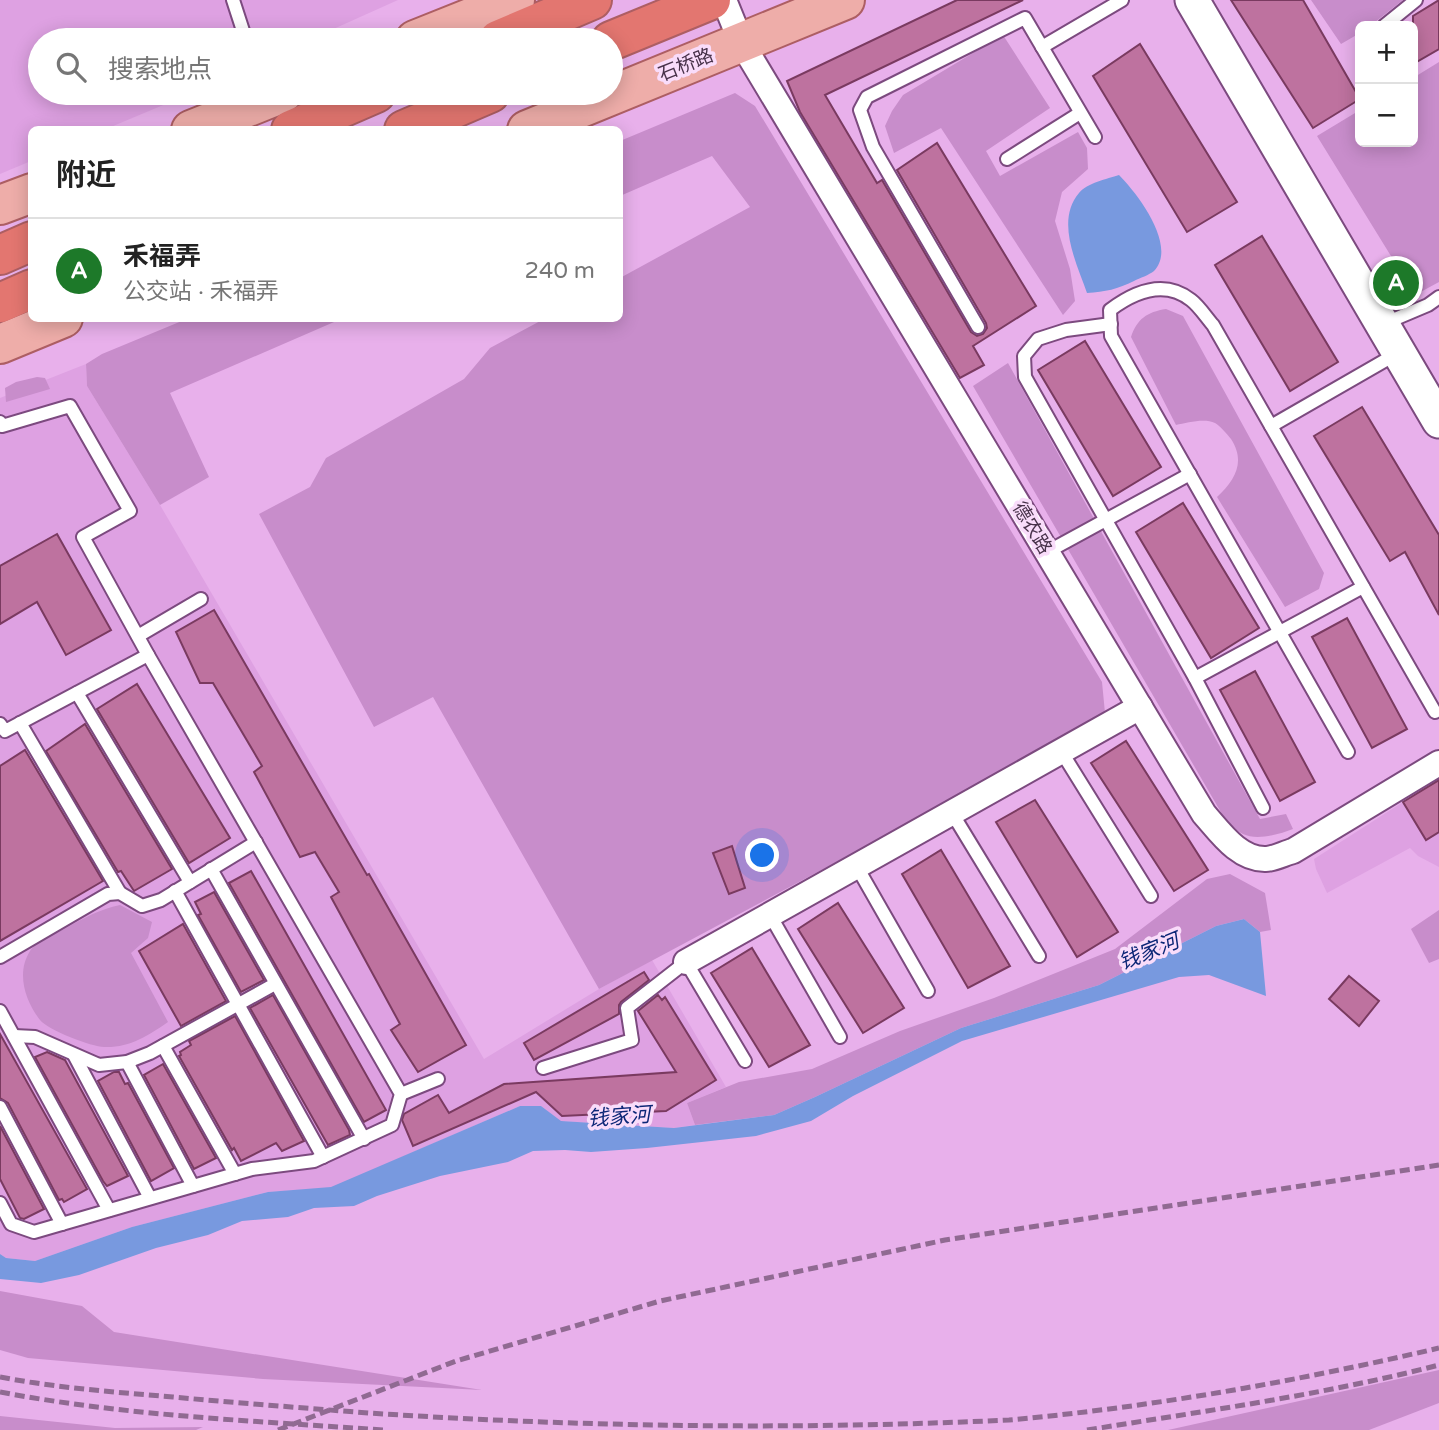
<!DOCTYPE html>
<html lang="zh">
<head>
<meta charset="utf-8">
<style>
  :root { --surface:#fff; --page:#f6f6f6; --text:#222; --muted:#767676; --line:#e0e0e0; --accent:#1d7929 }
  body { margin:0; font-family:"Varela Round","Noto Sans SC",sans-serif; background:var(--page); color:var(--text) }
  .controls { position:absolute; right:21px; top:21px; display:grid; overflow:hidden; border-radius:10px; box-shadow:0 4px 18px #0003 }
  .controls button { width:63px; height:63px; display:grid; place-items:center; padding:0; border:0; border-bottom:2px solid var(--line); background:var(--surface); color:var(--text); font:35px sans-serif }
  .you { position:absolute; left:763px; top:856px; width:24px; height:24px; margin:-18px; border:5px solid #fff; border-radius:50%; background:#1a73e8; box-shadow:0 0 0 10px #1a73e833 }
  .badge { display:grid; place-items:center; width:46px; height:46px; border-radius:50%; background:var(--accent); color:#fff; font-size:23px; font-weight:700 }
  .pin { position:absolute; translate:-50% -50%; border:4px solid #fff; box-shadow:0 2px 7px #0006 }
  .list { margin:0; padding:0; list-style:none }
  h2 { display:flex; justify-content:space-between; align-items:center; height:91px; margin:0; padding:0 28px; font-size:30px }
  h2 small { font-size:23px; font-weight:400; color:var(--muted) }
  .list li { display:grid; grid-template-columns:46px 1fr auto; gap:21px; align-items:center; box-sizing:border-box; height:105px; padding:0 28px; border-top:2px solid var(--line) }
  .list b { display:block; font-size:26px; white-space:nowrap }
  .list p { margin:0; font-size:23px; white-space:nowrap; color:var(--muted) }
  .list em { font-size:23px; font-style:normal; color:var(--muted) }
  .icon { flex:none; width:38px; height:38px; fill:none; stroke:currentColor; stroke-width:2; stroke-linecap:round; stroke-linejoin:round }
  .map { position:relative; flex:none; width:1439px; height:1430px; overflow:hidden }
  .search { position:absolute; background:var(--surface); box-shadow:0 4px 18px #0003; left:28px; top:28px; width:595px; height:77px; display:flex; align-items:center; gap:18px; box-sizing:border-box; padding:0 24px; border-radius:38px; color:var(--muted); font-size:26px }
  .panel { position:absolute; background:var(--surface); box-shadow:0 4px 18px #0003; left:28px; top:126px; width:595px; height:196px; border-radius:10px }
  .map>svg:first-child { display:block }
  .built { fill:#dea1e2 }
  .green { fill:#c88dcb }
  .water { fill:#7899df }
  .building { fill:#be729f; stroke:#7a3a60; stroke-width:2 }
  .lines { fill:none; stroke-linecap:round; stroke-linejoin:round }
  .lane-casing { stroke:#7c4a7f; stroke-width:16 }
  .street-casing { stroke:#7c4a7f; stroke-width:28 }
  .secondary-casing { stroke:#7c4a7f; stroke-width:37 }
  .primary-casing { stroke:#ad5e63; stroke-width:42 }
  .highway-casing { stroke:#ad5e63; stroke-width:42 }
  .lane { stroke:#fff; stroke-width:12 }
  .street { stroke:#fff; stroke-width:24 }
  .secondary { stroke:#fff; stroke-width:33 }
  .primary { stroke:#eeada9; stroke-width:38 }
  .highway { stroke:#e37670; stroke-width:38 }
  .rail { stroke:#906a92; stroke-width:5; stroke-dasharray:10 5; stroke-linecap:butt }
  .labels { text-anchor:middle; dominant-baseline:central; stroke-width:7; stroke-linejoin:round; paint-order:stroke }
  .street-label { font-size:19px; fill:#48324a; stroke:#f9dcfa }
  .water-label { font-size:21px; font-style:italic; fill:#0b2676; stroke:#f9dcfa }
</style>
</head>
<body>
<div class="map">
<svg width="1439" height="1430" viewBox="0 0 1439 1430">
  <rect width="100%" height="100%" fill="#e8b0eb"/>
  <g class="built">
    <polygon points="0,0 398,0 309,40 40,40 40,93 192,93 106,129 32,130 31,161 0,174"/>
    <polygon points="86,364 87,386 160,505 484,1059 599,989 652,960 726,1087 687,1103 695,1125 674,1128 560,1121 541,1106 520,1106 331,1188 268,1192 132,1227 35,1261 6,1258 0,1254 0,398"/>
    <polygon points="1439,779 1439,867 1418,856 1410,848 1327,893 1316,869 1314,859"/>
  </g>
  <g class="green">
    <polygon points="1311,0 1403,0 1370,26 1360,26 1360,33 1341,44"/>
    <polygon points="1003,35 1050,108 986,151 1000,176 1078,132 1087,148 1088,169 1062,192 1055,221 1070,269 1075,301 1063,315 941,128 894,153 885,126 892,111 903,95"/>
    <polygon points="1439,62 1439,282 1415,295 1317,136 1360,110 1360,142 1413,142 1413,78"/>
    <polygon points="735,93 755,106 1102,682 1105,713 1089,727 599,989 433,697 374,727 259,514 310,487 326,458 464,379 490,348 544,319 620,318 620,278 750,207 712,156 620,196 620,141"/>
    <path d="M1166,309L1183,316L1324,573L1319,589L1285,607L1217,497C1235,480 1246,462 1231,439C1227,434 1220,426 1215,423C1204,418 1187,423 1176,425L1131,337C1137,319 1147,312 1166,309Z"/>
    <polygon points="189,318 341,319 170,393 209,477 160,505 87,386 86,364 102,354"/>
    <path d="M1008,363L1260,819L1286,814L1293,829C1280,834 1257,841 1243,834C1236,831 1228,820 1222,814L973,386Z"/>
    <polygon points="37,377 45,378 50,389 6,402 5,388 16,382"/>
    <polygon points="1230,874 1265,893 1271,930 1260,932 1244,919 1216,926 1099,985 961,1028 815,1097 774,1115 695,1125 687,1103 739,1082 812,1069 900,1031 994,998 1115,949 1207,879"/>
    <path d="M120,905L152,922L148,938L131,953L168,1022C148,1036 129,1048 104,1047C92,1047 48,1030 40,1020C25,1001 16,973 30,951C36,941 56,934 66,928C84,918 100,909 120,905Z"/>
    <polygon points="1439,910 1439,959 1429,963 1411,929"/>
    <polygon points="0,1291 82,1306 114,1332 482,1390 263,1379 28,1358 0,1350"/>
    <polygon points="1439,1370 1439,1403 1369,1430 1168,1430"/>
    <polygon points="0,1416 115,1428 203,1427 196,1430 0,1430"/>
  </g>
  <g class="water">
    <path d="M1119,175C1137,193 1178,246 1154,271C1149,275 1140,278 1134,281C1118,289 1105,292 1087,293C1077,264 1055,221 1079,193C1087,183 1107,179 1119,175Z"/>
    <polygon points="1244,919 1260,932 1266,996 1209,975 1179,977 962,1041 853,1096 811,1121 756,1136 647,1148 591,1152 565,1150 533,1151 508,1162 440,1176 377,1196 354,1206 314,1208 288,1217 242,1221 208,1235 156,1248 79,1275 41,1283 0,1279 0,1254 6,1258 35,1261 132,1227 268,1192 331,1187 520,1106 541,1106 561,1121 674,1128 774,1115 815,1097 961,1028 1099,985 1216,926"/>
  </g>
  <g class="building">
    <polygon points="957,0 1023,0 825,95 877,183 882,180 971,332 977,336 983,334 987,328 986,323 897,170 937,143 1036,306 973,346 984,365 960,378 800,112 787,81"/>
    <polygon points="1231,0 1303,0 1360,99 1313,128"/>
    <polygon points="1439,0 1439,49 1413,64 1413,16"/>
    <polygon points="1140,44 1237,202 1187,232 1093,76"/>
    <polygon points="1262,236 1338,362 1290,391 1215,265"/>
    <polygon points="1085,341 1161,467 1113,496 1038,370"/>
    <polygon points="1362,407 1439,535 1439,615 1405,552 1390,561 1314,436"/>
    <polygon points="1183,503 1259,628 1211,658 1136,532"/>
    <polygon points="57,534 111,630 66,655 37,602 0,624 0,566"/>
    <polygon points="214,610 367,875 369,874 466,1045 418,1072 391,1030 400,1024 331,897 339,892 315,852 300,857 254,772 262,766 213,683 200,683 176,632"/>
    <polygon points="1347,618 1407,729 1372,748 1312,637"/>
    <polygon points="1255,671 1315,782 1280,801 1220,690"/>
    <polygon points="137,684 230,838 189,863 97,709"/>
    <polygon points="85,724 172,869 134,891 121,871 118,872 46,751"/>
    <polygon points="1126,741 1208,870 1174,891 1091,763"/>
    <polygon points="25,750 103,881 0,941 0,766"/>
    <polygon points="1439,780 1439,832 1426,840 1403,802"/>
    <polygon points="1035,800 1118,932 1077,957 996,822"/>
    <polygon points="732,846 745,888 729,894 713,853"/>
    <polygon points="941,850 1010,966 968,988 902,874"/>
    <polygon points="251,871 386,1110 364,1122 229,883"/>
    <polygon points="214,892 264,980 241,992 198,915 201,914 195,902"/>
    <polygon points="838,903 904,1008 863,1033 798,929"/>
    <polygon points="183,924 226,1001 181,1026 139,951"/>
    <polygon points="752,948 810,1045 769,1067 711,973"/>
    <polygon points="644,972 649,980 621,1002 619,1005 619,1014 534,1060 524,1043"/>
    <polygon points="1349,976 1379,1001 1359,1026 1329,999"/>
    <polygon points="273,995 349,1130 350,1135 328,1145 250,1008"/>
    <polygon points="658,995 662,1000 665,997 716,1080 666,1111 562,1116 536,1092 413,1146 402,1120 404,1114 438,1095 449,1113 504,1084 676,1072 638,1011"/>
    <polygon points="235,1016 304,1141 282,1151 276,1143 241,1161 234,1148 232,1150 179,1056 181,1055 180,1052 191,1045 189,1041"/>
    <polygon points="0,1034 87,1189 64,1202 62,1199 59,1200 8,1103 0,1098"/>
    <polygon points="47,1052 65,1060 128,1176 107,1186 103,1181 35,1057"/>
    <polygon points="163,1064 216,1158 194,1169 144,1075"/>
    <polygon points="114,1072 119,1072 125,1084 128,1083 174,1168 151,1181 98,1081"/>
    <polygon points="0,1126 44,1209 24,1219 20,1218 0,1179"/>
  </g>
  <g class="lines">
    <g class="lane-casing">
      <g id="lane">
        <polyline points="233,0 246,40"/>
        <polyline points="1384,26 1416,0"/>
        <polyline points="1042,47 1122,0"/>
        <polyline points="1007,159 1080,113"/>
        <polyline points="1111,324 1066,330 1038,339 1024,356 1025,377 1195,678 1263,808"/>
        <polyline points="1383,324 1428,305 1439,297"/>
        <polyline points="978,327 873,147 860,110 867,97 1025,18 1095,137"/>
        <polyline points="0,422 2,426 70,406 130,511 83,537 148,655 401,1094 392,1125 314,1161 252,1169 34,1232 11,1224 0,1203"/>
        <polyline points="1271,426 1398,353"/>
        <polyline points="1047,552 1190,474"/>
        <polyline points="138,636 201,599"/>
        <polyline points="1195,678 1363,587"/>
        <polyline points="77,693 190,882"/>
        <polyline points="20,723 120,893"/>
        <polyline points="0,724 5,731 148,655"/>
        <polyline points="1061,751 1151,896"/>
        <path d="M1348,752L1111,336L1110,310C1134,292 1164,279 1191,300C1199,306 1206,317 1213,325L1435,712"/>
        <polyline points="952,813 1039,956"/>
        <polyline points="857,867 928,991"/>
        <polyline points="211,869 364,1139"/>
        <polyline points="175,891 323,1157"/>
        <polyline points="770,915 840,1037"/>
        <polyline points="0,957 108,894 120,893 142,906 161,900 256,842"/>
        <polyline points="0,1011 109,1210"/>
        <polyline points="14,1036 35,1037 99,1065 127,1062 150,1053 275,984"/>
        <polyline points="163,1046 235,1174"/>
        <polyline points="74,1055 150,1198"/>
        <polyline points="127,1062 193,1186"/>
        <polyline points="543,1068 632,1040 627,1008 686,962 745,1061"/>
        <polyline points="401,1094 438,1079"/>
        <polyline points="0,1107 62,1224"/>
      </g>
    </g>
    <g class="street-casing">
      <g id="street">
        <path d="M724,0L741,42L1204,814C1220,832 1239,860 1266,859C1274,859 1285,853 1293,851L1439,763"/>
        <polyline points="686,962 1140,707"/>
      </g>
    </g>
    <g class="secondary-casing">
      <polyline id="secondary" points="1192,0 1439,421"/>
    </g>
    <g class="primary-casing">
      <g id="primary">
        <polyline points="415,40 515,0"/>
        <polyline points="191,130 283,93"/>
        <polyline points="527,130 845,0"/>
        <polyline points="0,205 32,193"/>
        <polyline points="0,344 63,318"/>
      </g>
    </g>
    <g class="highway-casing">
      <g id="highway">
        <polyline points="498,40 592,0"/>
        <polyline points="611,41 711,0"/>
        <polyline points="291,130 376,93"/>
        <polyline points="404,130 490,93"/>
        <polyline points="0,255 32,241"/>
        <polyline points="0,303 32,289"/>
      </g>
    </g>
    <use href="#lane" class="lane"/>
    <use href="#street" class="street"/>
    <use href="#secondary" class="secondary"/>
    <use href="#primary" class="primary"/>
    <use href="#highway" class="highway"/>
    <g class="rail">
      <path d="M0,1377C57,1388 115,1392 173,1397C238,1403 304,1408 369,1413C581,1427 796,1430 1009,1420C1153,1407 1298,1381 1439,1348"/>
      <path d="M0,1392C127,1416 256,1421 384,1430"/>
      <polyline points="278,1430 456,1361 660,1301 945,1240 1439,1165"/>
      <path d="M1087,1430C1204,1411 1323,1395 1439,1365"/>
    </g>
  </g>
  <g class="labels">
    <g class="street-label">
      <text transform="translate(686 65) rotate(-22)">石桥路</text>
      <text transform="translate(1032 528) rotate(59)">德农路</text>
    </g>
    <g class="water-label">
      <text transform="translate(1149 952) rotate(-22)">钱家河</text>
      <text transform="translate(619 1117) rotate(-4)">钱家河</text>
    </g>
  </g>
</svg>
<div class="controls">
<button>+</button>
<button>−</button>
</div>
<div class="you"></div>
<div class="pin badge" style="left:1396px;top:283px">A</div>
<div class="search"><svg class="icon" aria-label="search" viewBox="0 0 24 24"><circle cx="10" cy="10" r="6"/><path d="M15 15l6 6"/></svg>搜索地点</div>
<section class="panel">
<h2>附近<small></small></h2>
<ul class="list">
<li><span class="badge">A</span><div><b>禾福弄</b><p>公交站 · 禾福弄</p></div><em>240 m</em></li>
</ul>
</section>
</div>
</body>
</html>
